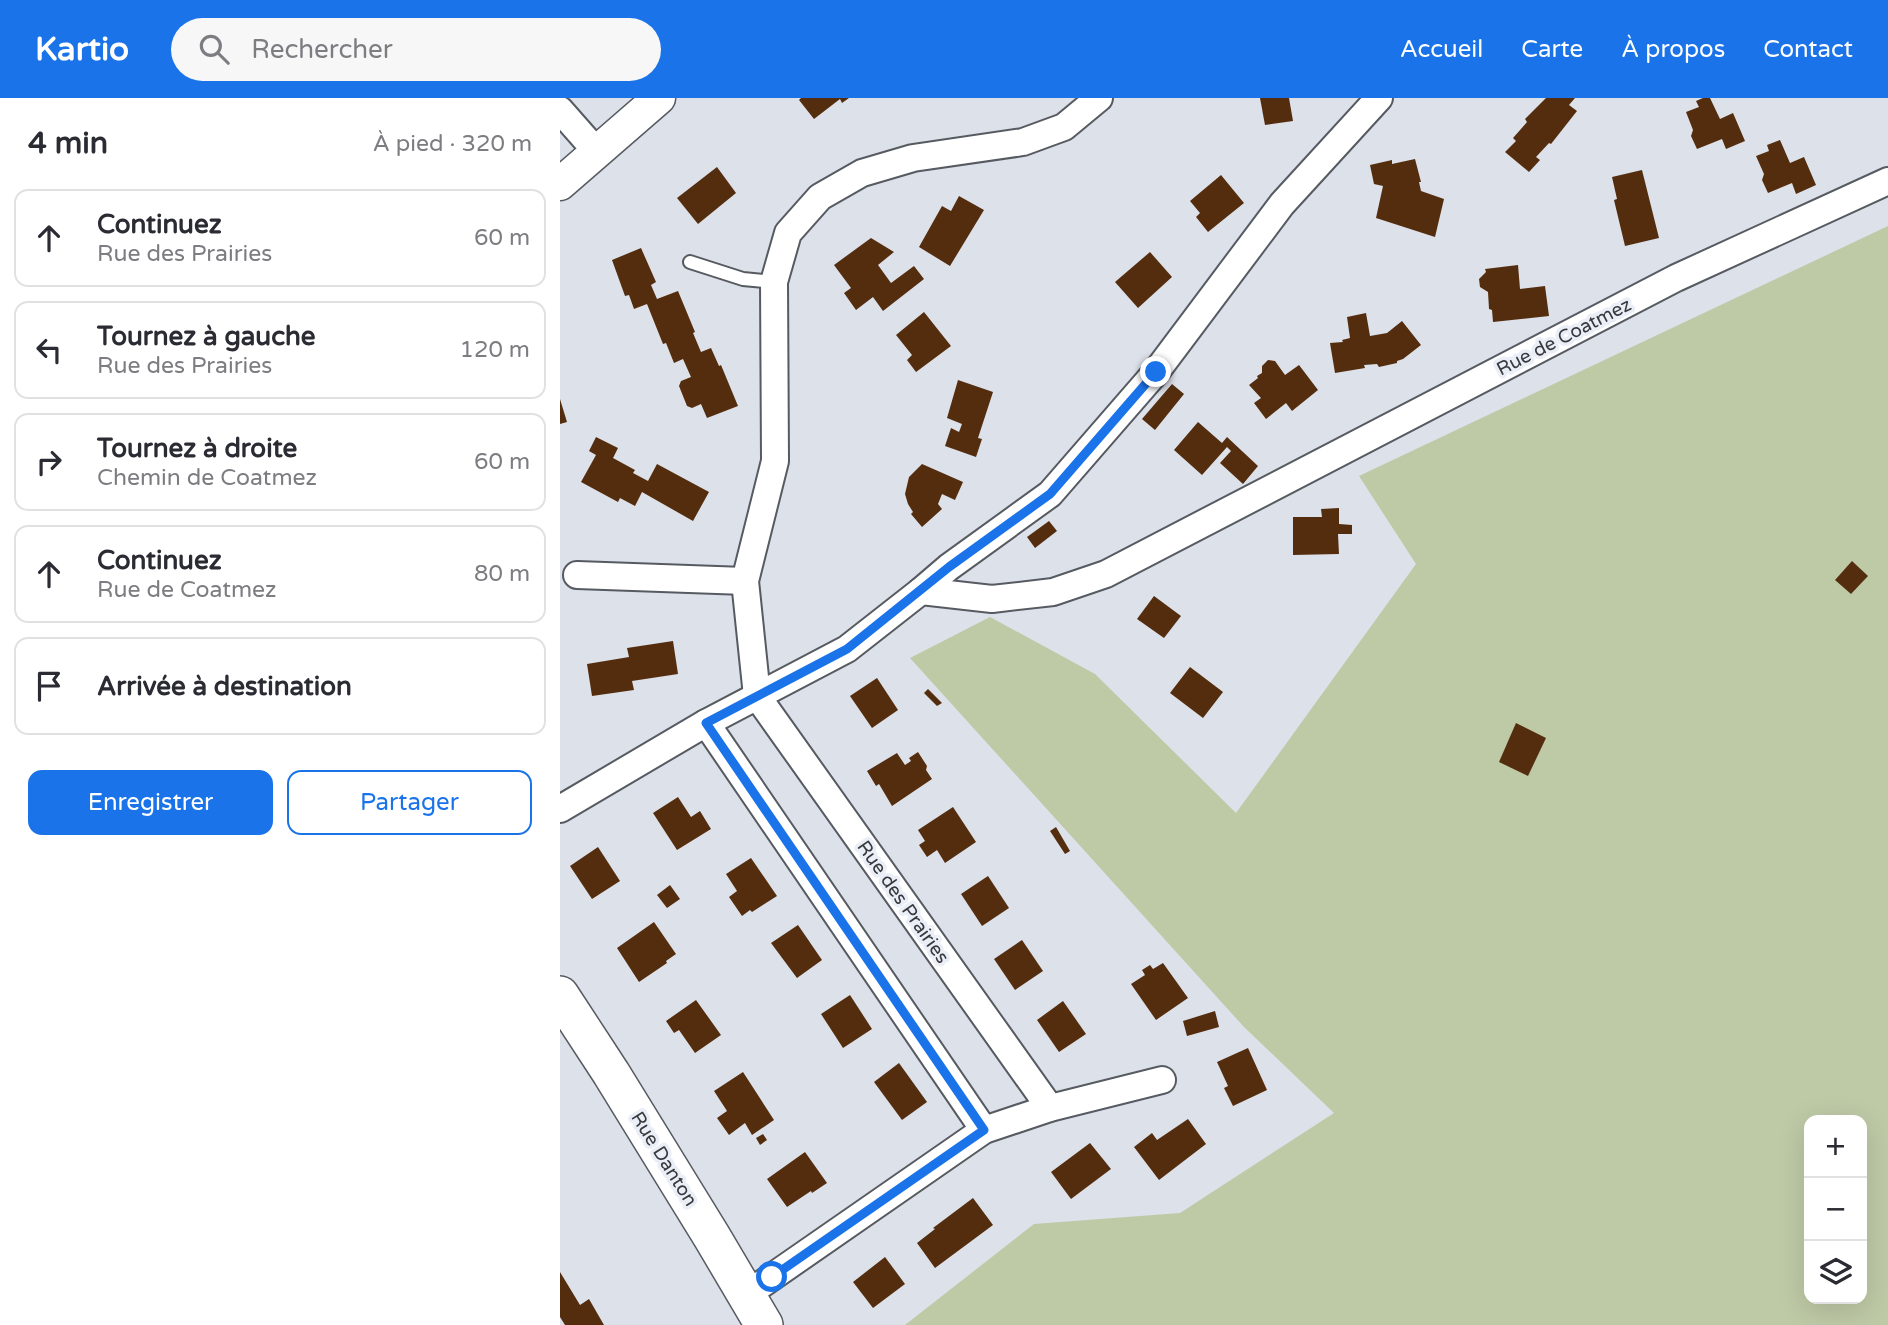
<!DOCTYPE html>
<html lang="fr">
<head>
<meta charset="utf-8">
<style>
  :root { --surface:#fff; --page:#f7f7f7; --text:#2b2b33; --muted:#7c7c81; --line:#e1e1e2; --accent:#1a73e8 }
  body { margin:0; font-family:"Varela Round",sans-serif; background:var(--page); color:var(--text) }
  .controls { position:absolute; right:21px; bottom:21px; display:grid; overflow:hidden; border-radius:14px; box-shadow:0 7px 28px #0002 }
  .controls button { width:63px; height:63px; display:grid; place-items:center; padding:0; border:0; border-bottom:2px solid var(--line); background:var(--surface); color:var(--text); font:35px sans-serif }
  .stop { position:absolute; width:21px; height:21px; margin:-16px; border:5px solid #1a73e8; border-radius:50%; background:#fff }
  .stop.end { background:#1a73e8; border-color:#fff; box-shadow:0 2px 7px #0008 }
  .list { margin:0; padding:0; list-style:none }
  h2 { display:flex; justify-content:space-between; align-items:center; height:91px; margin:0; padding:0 28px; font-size:30px }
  h2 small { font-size:23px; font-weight:400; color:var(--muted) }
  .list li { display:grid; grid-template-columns:46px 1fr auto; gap:21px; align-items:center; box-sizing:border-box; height:98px; margin:0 14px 14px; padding:0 14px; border:2px solid var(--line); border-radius:14px }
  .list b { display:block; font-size:26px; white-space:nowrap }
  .list p { margin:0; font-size:23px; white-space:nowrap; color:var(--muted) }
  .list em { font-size:23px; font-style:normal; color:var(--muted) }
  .actions { display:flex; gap:14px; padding:21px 28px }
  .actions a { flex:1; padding:16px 0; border:2px solid var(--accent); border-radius:14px; text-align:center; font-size:24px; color:var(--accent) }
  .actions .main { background:var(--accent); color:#fff }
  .icon { flex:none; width:38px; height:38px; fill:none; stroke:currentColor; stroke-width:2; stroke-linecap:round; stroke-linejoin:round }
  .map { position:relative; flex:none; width:1328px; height:1227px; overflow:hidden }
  header { display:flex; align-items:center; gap:42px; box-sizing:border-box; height:98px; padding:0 35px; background:var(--accent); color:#fff }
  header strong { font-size:33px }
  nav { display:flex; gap:38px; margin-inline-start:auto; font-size:24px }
  .search { width:490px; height:63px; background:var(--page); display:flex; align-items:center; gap:18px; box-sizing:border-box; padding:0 24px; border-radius:38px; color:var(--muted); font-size:26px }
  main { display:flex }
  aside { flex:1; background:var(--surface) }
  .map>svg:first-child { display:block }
  .green { fill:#bec9a6; fill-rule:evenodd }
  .building { fill:#542d0e }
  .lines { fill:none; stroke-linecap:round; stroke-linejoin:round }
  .service-casing { stroke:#565a61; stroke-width:16 }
  .minor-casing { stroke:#565a61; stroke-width:30 }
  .tertiary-casing { stroke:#565a61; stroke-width:35 }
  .secondary-casing { stroke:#565a61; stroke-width:40 }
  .service { stroke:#fff; stroke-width:12 }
  .minor { stroke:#fff; stroke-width:26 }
  .tertiary { stroke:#fff; stroke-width:32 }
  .secondary { stroke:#fff; stroke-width:37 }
  .route { stroke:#1a73e8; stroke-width:9 }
  .labels { text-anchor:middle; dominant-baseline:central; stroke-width:7; stroke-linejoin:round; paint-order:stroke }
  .street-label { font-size:19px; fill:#37393c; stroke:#eaeef7 }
</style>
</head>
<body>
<header>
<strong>Kartio</strong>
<div class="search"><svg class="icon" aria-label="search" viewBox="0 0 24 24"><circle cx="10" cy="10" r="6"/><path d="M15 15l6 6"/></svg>Rechercher</div>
<nav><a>Accueil</a><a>Carte</a><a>À propos</a><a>Contact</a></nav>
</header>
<main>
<aside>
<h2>4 min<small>À pied · 320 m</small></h2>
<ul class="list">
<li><svg class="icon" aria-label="ahead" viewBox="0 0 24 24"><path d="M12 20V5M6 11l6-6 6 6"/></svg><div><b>Continuez</b><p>Rue des Prairies</p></div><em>60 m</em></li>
<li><svg class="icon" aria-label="left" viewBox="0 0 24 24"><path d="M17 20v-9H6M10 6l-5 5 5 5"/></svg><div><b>Tournez à gauche</b><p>Rue des Prairies</p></div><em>120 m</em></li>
<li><svg class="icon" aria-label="right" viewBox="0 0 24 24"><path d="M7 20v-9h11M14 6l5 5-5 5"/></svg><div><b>Tournez à droite</b><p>Chemin de Coatmez</p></div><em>60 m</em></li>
<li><svg class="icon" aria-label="ahead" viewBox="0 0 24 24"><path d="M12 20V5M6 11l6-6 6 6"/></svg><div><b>Continuez</b><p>Rue de Coatmez</p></div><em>80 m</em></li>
<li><svg class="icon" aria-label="arrive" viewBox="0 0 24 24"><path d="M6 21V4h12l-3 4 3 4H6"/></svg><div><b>Arrivée à destination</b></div></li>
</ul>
<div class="actions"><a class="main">Enregistrer</a><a>Partager</a></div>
</aside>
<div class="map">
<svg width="1328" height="1227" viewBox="0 0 1328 1227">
  <rect width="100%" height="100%" fill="#dde1ea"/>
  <path class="green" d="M1328,128V1227H345L474,1126L620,1115L774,1015L684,929L350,560L430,519L535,576L676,715L856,466L799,378ZM1249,1022H1302V1201H1249Z"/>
  <g class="building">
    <polygon points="241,0 289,0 282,5 280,1 254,21 239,2"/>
    <polygon points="700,0 729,0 733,23 705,27"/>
    <polygon points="986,0 1015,0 1009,7 1017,13 991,46 989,45 976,59 980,62 969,74 945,54 956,43 953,40 967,24 965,21"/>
    <polygon points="1143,0 1150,0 1160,21 1173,15 1185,43 1166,51 1162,41 1137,51 1131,38 1133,32 1126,14 1139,9 1136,3"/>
    <polygon points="1220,42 1230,65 1244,59 1256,87 1236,96 1232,85 1208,95 1202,82 1204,76 1196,58 1209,53 1207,47"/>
    <polygon points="855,61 861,84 859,84 861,93 884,101 875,139 816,120 823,88 814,86 810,67 832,62 832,66"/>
    <polygon points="157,69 176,95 138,126 117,100"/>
    <polygon points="1082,72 1099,140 1065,148 1054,102 1057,101 1052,79"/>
    <polygon points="661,77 684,105 648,134 636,119 640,115 630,103"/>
    <polygon points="399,98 424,112 390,168 359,149 382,108 391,113"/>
    <polygon points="311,140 334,154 318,167 331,185 354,168 364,181 323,213 313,199 296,212 284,195 291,190 274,167"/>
    <polygon points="81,150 96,184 91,187 97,201 118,193 135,234 133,235 141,254 151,250 159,268 161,267 178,308 147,320 141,306 132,310 127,308 119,288 121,283 131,279 123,261 114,265 106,245 103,246 87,206 74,211 69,197 65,198 52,162"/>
    <polygon points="590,154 612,179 578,210 555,184"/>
    <polygon points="958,167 960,191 985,188 989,218 933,224 932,212 929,211 928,194 920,189 919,181 926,174 925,171"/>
    <polygon points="364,214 391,248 356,274 347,262 352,257 336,237"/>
    <polygon points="806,215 810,238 827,235 842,223 861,247 843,261 837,263 837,265 819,269 817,266 804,267 805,270 775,275 770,245 783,244 782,242 790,240 787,219"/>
    <polygon points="708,262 715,263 725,277 739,267 758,292 732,313 726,305 706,321 694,305 701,300 689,287 698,280 697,278 702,275 702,268"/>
    <polygon points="398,282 433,294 418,340 422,341 416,359 385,348 391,330 399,334 402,326 387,320"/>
    <polygon points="612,286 624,296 595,332 582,321"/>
    <polygon points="0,301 7,324 0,326"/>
    <polygon points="638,324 662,345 667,339 698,368 683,386 660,365 671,353 667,349 642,377 614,352"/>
    <polygon points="36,339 58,350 53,360 75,372 73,375 88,383 97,366 149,394 133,423 82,394 75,408 60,400 58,404 21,384 36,357 29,353"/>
    <polygon points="362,366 403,384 395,402 382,396 378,406 382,411 362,429 351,416 353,414 348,406 345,396 349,379"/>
    <polygon points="779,410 779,426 792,427 792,436 778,436 779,456 733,457 733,419 762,419 761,411"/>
    <polygon points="489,423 497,433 475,450 467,439"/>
    <polygon points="1292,463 1308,478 1291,496 1275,482"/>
    <polygon points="594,498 621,518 604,540 577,521"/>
    <polygon points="113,543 118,576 72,583 74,592 32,598 27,566 69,559 67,550"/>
    <polygon points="630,569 663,594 643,620 610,595"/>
    <polygon points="317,580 338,612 312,630 290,598"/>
    <polygon points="368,591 382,605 377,608 364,595"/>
    <polygon points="956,625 986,640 968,678 939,664"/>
    <polygon points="358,654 367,668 366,672 372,681 332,708 319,686 316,688 307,673 337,655 345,667 351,663 349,660"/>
    <polygon points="118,699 131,719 140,713 151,731 117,752 93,715"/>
    <polygon points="393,709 416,744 385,765 377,752 367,759 359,747 365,743 358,732"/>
    <polygon points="496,729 510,753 505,756 490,733"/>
    <polygon points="38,749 60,783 32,801 10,768"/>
    <polygon points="191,760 217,798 192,814 190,812 182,818 169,799 177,793 166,776"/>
    <polygon points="428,778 449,810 422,828 401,796"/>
    <polygon points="110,787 120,801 107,810 97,797"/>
    <polygon points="94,824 116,856 106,863 107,865 79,884 57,850"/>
    <polygon points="238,827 262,862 237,880 211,845"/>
    <polygon points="462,842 483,873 455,892 434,861"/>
    <polygon points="603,865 628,900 596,922 571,886 585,877 582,872 590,867 593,871"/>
    <polygon points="290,897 312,931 283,950 261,916"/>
    <polygon points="136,902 161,937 135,955 119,932 114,935 106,923"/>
    <polygon points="503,903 526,936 499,954 477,922"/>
    <polygon points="655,913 659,929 627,938 623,923"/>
    <polygon points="688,950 707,992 673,1008 664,990 668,988 657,964"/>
    <polygon points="339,965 367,1004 342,1022 314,984"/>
    <polygon points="183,974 214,1022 192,1037 185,1025 169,1037 157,1020 167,1013 154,993"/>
    <polygon points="628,1021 646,1046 599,1082 574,1049 592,1035 597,1042"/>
    <polygon points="203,1036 207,1042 200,1047 196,1040"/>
    <polygon points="530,1045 551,1071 511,1101 491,1074"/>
    <polygon points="245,1054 267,1085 252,1095 251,1093 227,1109 207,1081"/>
    <polygon points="413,1100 433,1127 375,1170 357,1145 375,1131 373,1130"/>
    <polygon points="325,1159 345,1186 313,1210 293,1184"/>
    <polygon points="0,1174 20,1207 29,1201 44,1227 5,1227 0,1219"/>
  </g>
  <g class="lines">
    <g class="service-casing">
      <polyline id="service" points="130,164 183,181 214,184"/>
    </g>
    <g class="minor-casing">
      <g id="minor">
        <polyline points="0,12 37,54"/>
        <polyline points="17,477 185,483"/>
        <polyline points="361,493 389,469 490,396 596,274 722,106 819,0"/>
        <polyline points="146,625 424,1032"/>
        <polyline points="0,711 146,625 287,551 361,493 432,501 493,494 546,476 1116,180 1328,83"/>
        <polyline points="490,1010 197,598 185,483 215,363 214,184 228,135 260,99 302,75 353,60 463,44 504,29 539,0"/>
        <polyline points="186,1197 424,1032 490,1010 602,982"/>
      </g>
    </g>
    <g class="tertiary-casing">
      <polyline id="tertiary" points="0,86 99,0"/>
    </g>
    <g class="secondary-casing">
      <polyline id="secondary" points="0,897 51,975 152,1139 204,1227"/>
    </g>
    <use href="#service" class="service"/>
    <use href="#minor" class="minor"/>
    <use href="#tertiary" class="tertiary"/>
    <use href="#secondary" class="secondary"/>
  </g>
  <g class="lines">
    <polyline class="route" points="212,1179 424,1032 146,625 287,551 389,469 490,396 596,274"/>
  </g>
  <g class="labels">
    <g class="street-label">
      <text transform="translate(1004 239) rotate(-27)">Rue de Coatmez</text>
      <text transform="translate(343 804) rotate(55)">Rue des Prairies</text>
      <text transform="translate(104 1061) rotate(58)">Rue Danton</text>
    </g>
  </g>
</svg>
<div class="controls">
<button>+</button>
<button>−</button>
<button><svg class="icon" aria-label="layers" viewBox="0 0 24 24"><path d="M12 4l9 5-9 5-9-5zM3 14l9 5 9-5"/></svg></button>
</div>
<div class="stop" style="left:212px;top:1179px"></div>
<div class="stop end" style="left:596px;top:274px"></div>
</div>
</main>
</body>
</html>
